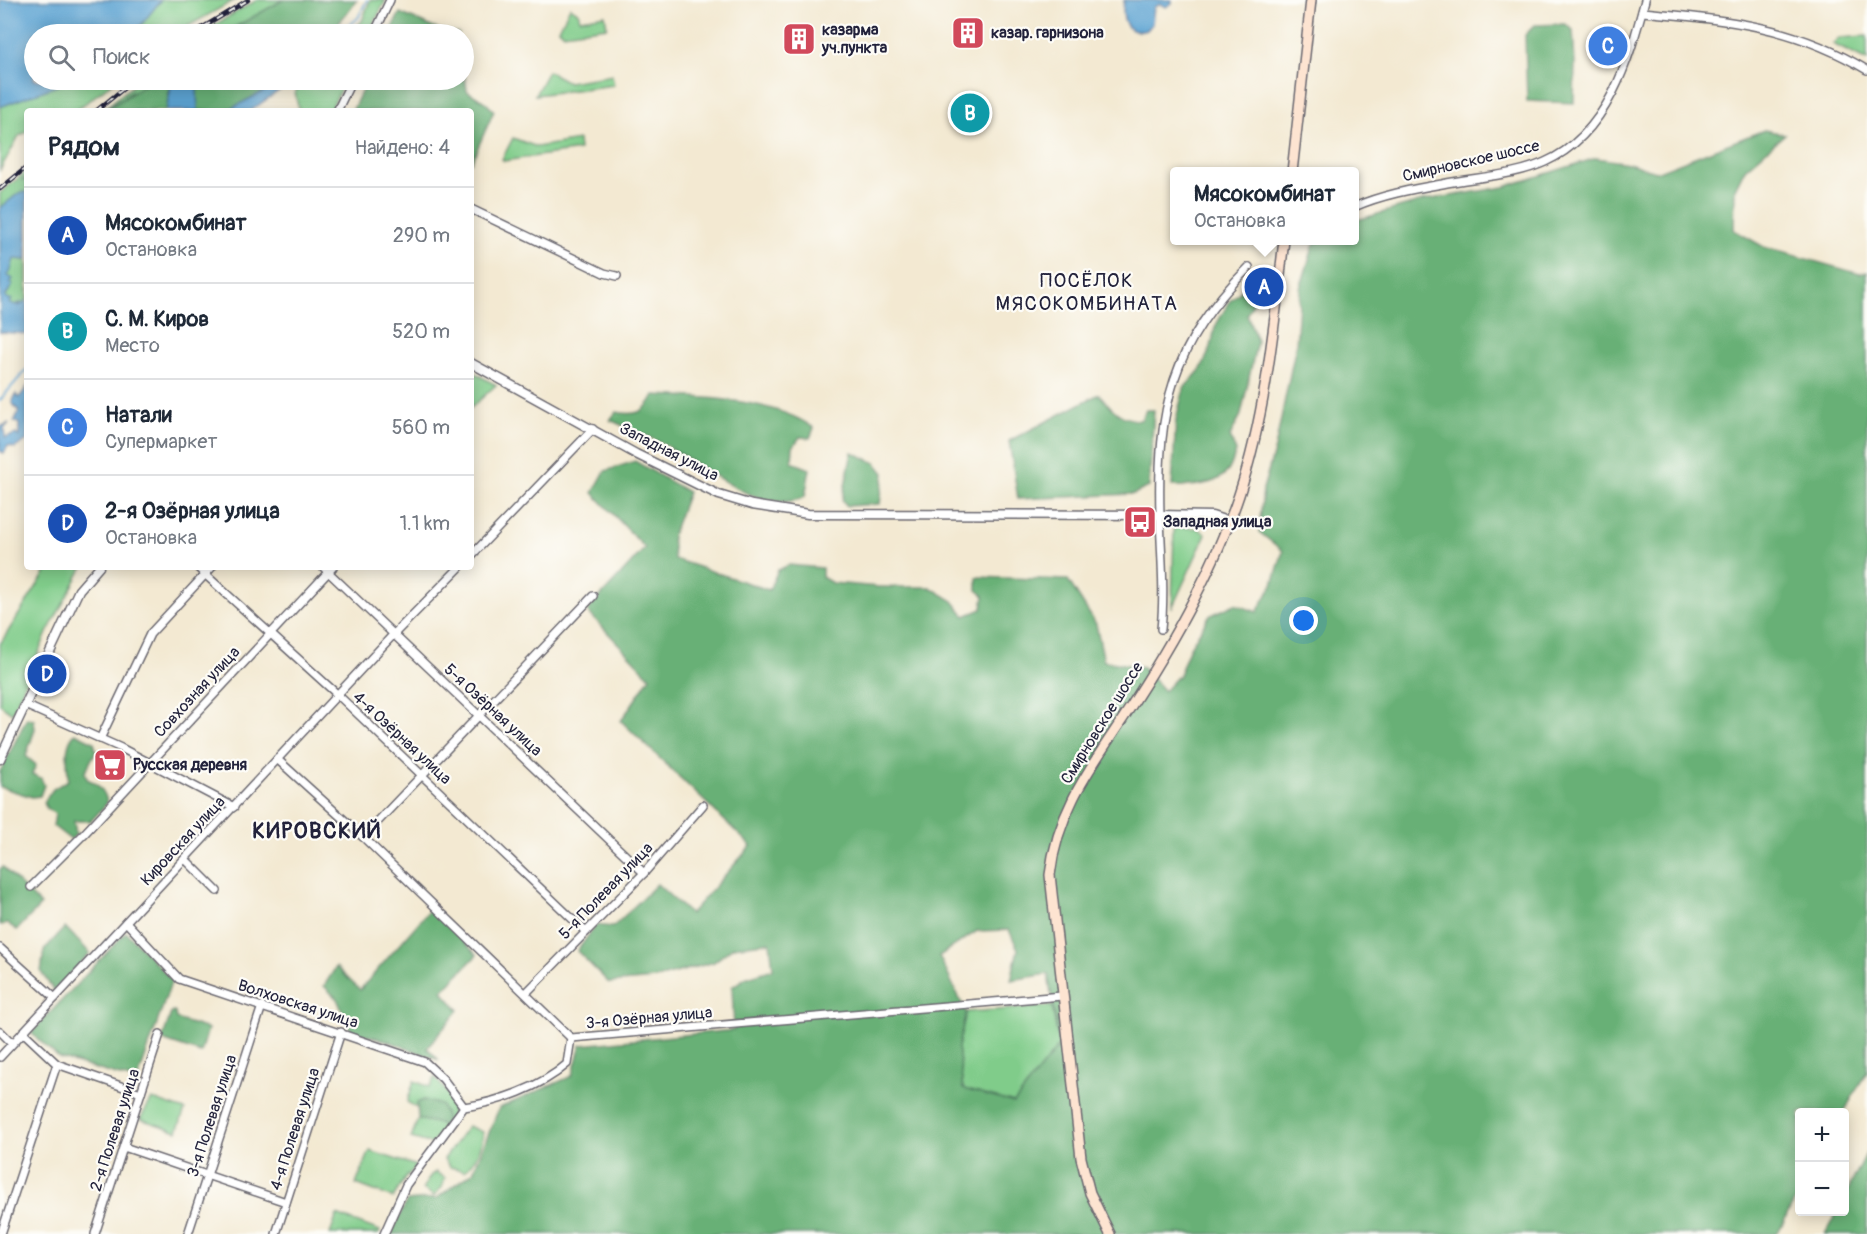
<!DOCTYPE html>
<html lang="ru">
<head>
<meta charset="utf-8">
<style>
  :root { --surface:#fff; --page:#f2f2f3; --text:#1f2937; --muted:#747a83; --line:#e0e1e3; --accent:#d1495b }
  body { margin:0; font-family:Pangolin,sans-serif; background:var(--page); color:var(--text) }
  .controls { position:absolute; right:18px; bottom:18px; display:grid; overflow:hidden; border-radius:6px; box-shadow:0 3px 15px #0003 }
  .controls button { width:54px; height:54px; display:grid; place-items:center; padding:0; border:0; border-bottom:2px solid var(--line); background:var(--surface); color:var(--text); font:30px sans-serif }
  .you { position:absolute; left:1304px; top:621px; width:21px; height:21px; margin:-15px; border:4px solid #fff; border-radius:50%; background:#1a73e8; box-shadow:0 0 0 9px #1a73e833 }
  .badge { display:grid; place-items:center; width:39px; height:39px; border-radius:50%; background:var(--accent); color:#fff; font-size:20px; font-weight:700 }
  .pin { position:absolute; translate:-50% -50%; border:3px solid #fff; box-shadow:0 2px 6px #0006 }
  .popup { position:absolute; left:1170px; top:167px; width:189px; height:78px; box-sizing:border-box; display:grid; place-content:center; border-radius:6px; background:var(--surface); filter:drop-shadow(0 2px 4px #0005); font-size:20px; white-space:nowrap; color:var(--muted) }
  .popup b { font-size:22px; color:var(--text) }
  .popup::after { content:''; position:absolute; left:50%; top:100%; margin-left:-12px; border:12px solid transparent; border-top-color:var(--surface) }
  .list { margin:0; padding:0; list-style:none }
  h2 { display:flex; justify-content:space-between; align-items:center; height:78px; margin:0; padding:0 24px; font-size:26px }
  h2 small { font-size:20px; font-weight:400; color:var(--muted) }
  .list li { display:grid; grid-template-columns:39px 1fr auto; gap:18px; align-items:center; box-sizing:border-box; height:96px; padding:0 24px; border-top:2px solid var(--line) }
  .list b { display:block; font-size:22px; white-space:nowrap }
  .list p { margin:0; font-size:20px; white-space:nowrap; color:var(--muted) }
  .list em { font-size:20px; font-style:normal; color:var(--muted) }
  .icon { flex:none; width:33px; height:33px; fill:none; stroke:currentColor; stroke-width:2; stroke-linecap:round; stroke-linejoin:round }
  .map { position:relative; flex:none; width:1867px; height:1234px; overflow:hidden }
  .search { position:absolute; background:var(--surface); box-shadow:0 3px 15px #0003; left:24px; top:24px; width:450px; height:66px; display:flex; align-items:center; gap:15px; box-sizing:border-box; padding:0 21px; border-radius:33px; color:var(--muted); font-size:22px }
  .panel { position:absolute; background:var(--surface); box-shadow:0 3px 15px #0003; left:24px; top:108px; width:450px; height:462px; border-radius:6px }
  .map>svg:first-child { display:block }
  .green { fill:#80cc8a; stroke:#517762; stroke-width:1.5 }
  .forest { fill:#68b076; stroke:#456958; stroke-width:1.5; fill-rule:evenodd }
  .water { fill:#5ca3d2; stroke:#3f6286; stroke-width:1.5 }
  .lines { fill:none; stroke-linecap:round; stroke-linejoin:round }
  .stream { stroke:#5ca3d2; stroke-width:2 }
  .minor-casing { stroke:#6b6870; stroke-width:10 }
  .tertiary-casing { stroke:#6b6870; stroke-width:11 }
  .secondary-casing { stroke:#6b6870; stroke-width:12 }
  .minor { stroke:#fff; stroke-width:7 }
  .tertiary { stroke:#fff; stroke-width:8 }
  .secondary { stroke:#fde4d1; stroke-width:9 }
  .rail-casing { stroke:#22223b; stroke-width:4.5 }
  .rail { stroke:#fdfcf7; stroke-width:2; stroke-dasharray:7; stroke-linecap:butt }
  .labels { text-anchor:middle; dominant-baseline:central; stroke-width:4.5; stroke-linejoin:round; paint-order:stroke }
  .poi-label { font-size:16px; font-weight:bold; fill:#22223b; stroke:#fdfcf7; text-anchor:start }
  .street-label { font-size:16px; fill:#22223b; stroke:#fdfcf7 }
  .quarter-label { font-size:20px; letter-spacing:1.5px; fill:#22223b; stroke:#fdfcf7 }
  .district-label { font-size:22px; font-weight:bold; letter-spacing:1.5px; fill:#22223b; stroke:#fdfcf7 }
</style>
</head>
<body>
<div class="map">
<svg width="1867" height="1234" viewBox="0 0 1867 1234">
  <rect width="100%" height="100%" fill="#fdfcf7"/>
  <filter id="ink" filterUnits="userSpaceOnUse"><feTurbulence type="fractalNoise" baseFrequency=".0167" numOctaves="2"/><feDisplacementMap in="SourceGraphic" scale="12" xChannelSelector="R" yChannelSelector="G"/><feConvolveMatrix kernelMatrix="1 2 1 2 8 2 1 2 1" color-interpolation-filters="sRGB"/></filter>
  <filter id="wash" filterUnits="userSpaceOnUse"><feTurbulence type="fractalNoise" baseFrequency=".008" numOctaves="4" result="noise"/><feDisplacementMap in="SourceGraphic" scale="24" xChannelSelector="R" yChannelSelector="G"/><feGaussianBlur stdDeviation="1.35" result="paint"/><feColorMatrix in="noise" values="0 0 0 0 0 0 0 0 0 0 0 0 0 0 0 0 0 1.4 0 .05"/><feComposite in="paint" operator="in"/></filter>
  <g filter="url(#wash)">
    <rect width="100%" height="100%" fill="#f3e9d2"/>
    <g class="green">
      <polygon points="161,0 235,0 174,34 129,34 142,24"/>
      <polygon points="257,0 283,0 223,34 199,34"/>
      <polygon points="370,0 386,0 368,34 349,34 362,21"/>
      <polygon points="570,7 578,12 580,19 605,15 607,27 563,33 559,29"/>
      <polygon points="1867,36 1867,61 1833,44 1839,38"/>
      <polygon points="548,71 568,82 612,75 614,85 535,95"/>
      <polygon points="72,80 116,80 75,111 27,111 27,132 19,136 0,170 0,107"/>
      <polygon points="140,80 152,80 101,111"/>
      <polygon points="307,80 345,80 330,111 299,111 295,92"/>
      <polygon points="513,138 537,147 578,140 579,150 504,161 502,159"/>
      <polygon points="27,171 27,176 22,180 27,180 27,192 19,193 0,208 0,193"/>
      <polygon points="14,259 27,260 27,300 22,306 8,303 5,297 12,285 6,275"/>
      <polygon points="471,371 496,385 471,408"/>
      <polygon points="1174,527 1197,528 1206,534 1172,608"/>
      <polygon points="49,567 83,567 48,631 12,713 0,704 0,644"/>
      <polygon points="1052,1006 1059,1045 1014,1103 963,1089 958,1047 966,1012"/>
      <polygon points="435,1077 455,1103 450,1118 432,1144 411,1138 418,1119 427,1121 446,1116 441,1105 424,1100 417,1103 418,1109 407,1102 414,1081 430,1087"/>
      <polygon points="152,1099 185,1110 177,1131 140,1119"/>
      <path d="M468,1126L483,1132C483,1147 475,1161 465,1171L450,1167L444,1159Z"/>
      <polygon points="370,1151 417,1166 405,1178 393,1198 356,1184"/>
      <polygon points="436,1172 445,1178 442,1187 434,1196 423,1189 431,1175"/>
      <polygon points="337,1215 380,1231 379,1234 330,1234"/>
    </g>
    <g class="forest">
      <polygon points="283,0 357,0 330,34 223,34"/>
      <polygon points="400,13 434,28 460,34 389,34"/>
      <polygon points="1565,24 1573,30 1575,63 1574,103 1527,101 1525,35 1535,25"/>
      <polygon points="464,68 467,91 485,102 494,111 471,163 471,111 352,111 367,80 464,80"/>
      <polygon points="152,80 180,80 170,86 166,111 104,111"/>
      <polygon points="193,80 286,80 226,111 198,111 197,90"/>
      <path d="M1764,130L1785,134L1745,169L1735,189L1734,230L1764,247L1860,274L1867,272V1071L1844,1112H1800L1799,1193L1777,1234H391L407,1201L437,1198L473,1172L499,1108L572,1076L581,1045L734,1030L732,987L745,978L773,969L770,942L733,947L714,962L654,979L609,983L577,951L596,925L613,927L657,884L690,914L751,846L621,721L650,677L587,611L645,548L593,493L605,471L635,461L688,492L672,536L674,559L769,590L778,570L789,565L822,568V577L832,583L879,587H930L953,601L965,616L982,609L984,596L977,590V577L1068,580L1096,624L1104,661L1142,667L1164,691L1179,675L1189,649L1209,616L1235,604L1257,612L1273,584L1283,551L1259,532L1263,489L1275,448L1296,345L1300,289L1314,244L1320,241L1354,240V221L1357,220L1426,200L1504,187L1596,158L1629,163L1656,172ZM1009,930L1018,949L1011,980L1048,974L1059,1045L1014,1103L963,1089L958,1047L966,1012L939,956L977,931Z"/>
      <path d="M1245,287L1252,289L1255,300L1247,314L1257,341L1241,415L1230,436L1236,452C1233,458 1232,466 1228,471C1216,486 1190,487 1172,486L1176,419L1184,388L1201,369L1211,347L1215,327L1229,302Z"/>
      <path d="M1099,394C1112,409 1120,420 1141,420L1146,410H1154L1149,487L1134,494L1018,499L1009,441Z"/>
      <path d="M654,395C702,397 774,399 814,428L810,438L800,437L793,447L792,462L810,469L805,497C760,517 708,468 670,448C651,437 630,429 610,420L616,412C636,416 645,413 654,395Z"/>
      <polygon points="852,452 876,463 884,473 880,504 847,506 842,500"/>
      <polygon points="27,718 34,720 35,729 26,756 36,765 32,774 41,778 44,785 40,796 32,797 0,787 0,772"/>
      <path d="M75,733L94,742L96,751L85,772L87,779C98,783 106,792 107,803L91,821H74L76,834L71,840L53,826L55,814L46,808L44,802L53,789L68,780C68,764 63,745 75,733Z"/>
      <polygon points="3,867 41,905 17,930 8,924 0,925 0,869"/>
      <polygon points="431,908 477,955 442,991 459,1010 427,1048 439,1060 388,1041 351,1031 337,999 324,986 336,967 360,990"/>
      <polygon points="65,927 90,953 54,991 41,972 44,950"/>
      <polygon points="126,932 172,980 137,1081 59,1058 31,1033"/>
      <polygon points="175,1012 176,1019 208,1029 201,1053 162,1040 171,1013"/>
      <polygon points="424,1100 441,1105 446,1116 444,1125 418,1119 417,1103"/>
      <polygon points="1867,1152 1867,1234 1825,1234 1837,1212 1844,1212 1845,1196"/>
    </g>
    <g class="water">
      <polygon points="0,0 161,0 142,24 129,34 34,34 34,80 72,80 0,107"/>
      <path d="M1124,0H1172V3L1166,7L1160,4L1154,7L1152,24L1147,30C1125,36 1121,19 1124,0Z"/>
      <polygon points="180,80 193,80 197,90 198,111 166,111 171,86"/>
      <polygon points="286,80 296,80 289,87 283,88 250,111 226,111"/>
      <polygon points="27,192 27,260 14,259 10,273 7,275 13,279 10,283 13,284 5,297 12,300 9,303 16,305 20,303 19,306 27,300 27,334 0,332 0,208 19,193"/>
      <polygon points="27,387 27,440 15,448 8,446 4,453 0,451 0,427 9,423 4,429 5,438 16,434 19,437 19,423 14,422 19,411 12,403 16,394 19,398"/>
    </g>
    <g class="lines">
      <g class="stream">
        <polyline points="339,34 358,18 367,0"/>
        <polyline points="0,400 27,369"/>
      </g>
    </g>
  </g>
  <g filter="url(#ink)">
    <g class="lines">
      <g class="minor-casing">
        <g id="minor">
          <path d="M1642,12C1726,20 1793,25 1867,70"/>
          <polyline points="374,34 390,0"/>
          <polyline points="337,111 352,80"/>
          <path d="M1354,207C1381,195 1413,189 1442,184C1476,177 1514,176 1545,162C1608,134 1629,60 1645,0"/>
          <polyline points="471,209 604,273 617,276"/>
          <polyline points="471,556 593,429"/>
          <polyline points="197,567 338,695 586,932"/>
          <polyline points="323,567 644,873"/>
          <path d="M1161,629C1165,591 1161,553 1160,515C1157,408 1171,345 1249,267"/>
          <polyline points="25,705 121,748 234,807"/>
          <polyline points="100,739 150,634 212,567"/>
          <polyline points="277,759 363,837 571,1038 1062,996"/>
          <polyline points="363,837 593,596"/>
          <polyline points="185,859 217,891"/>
          <polyline points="31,887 84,834 333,567"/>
          <polyline points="126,922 179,979 425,1062 443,1079 464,1107"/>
          <polyline points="0,948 55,998"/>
          <polyline points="526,993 644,873 703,805"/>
          <polyline points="0,1031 12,1043"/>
          <polyline points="23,1032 57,1064 141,1093"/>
          <polyline points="0,1057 392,636 460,567"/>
          <polyline points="124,1147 286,1202"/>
          <polyline points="1,1234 57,1064"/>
          <polyline points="95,1234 160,1034"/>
          <polyline points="188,1234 262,1006"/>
          <polyline points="276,1234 341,1032"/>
          <path d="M384,1234L406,1185L464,1107C499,1102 541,1087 567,1064L571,1038"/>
        </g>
      </g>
      <g class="tertiary-casing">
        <g id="tertiary">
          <polyline points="471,363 636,454 719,495 752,505 808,514 1160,515 1212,516 1230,522"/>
          <polyline points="0,759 79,590 99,567"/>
        </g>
      </g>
      <g class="secondary-casing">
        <g id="secondary">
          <polyline points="1292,172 1311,0"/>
          <path d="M1110,1234L1090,1193L1081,1158L1050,875C1057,812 1090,768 1124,717C1149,679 1173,640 1194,599C1211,566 1227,531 1239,495C1266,413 1274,326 1284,240"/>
        </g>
      </g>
      <use href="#minor" class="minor"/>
      <use href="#tertiary" class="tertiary"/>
      <use href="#secondary" class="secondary"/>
      <g class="rail-casing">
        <g id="rail">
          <polyline points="192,34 248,0"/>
          <polyline points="96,111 134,80"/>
          <polyline points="0,189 27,167"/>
        </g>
      </g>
      <use href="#rail" class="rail"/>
    </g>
  </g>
  <defs>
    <g id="building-square" transform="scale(1.725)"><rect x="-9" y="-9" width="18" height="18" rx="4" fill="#d1495b" stroke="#fdfcf7"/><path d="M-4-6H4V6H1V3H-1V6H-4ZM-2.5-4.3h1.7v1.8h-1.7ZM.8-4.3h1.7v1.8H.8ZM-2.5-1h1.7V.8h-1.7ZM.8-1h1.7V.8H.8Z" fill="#fff"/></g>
    <g id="bus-square" transform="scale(1.725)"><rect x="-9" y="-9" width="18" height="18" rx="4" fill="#d1495b" stroke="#fdfcf7"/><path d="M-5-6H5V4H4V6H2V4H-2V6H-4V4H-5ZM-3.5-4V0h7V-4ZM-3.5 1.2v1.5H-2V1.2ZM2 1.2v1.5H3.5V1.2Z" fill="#fff"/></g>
    <g id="supermarket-square" transform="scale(1.725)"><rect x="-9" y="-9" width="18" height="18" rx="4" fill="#d1495b" stroke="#fdfcf7"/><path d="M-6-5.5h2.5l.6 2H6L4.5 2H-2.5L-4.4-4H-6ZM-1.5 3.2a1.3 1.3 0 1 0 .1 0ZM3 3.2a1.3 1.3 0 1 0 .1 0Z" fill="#fff"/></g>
  </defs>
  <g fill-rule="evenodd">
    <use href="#building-square" x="968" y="33"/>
    <use href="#building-square" x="799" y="39"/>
    <use href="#bus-square" x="1140" y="522"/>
    <use href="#supermarket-square" x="110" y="765"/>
  </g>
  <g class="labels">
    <g class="poi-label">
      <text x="822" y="30">казарма<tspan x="822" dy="18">уч.пункта</tspan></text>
      <text x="991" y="33">казар. гарнизона</text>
      <text x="1163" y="522">Западная улица</text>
      <text x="133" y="765">Русская деревня</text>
    </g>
    <g class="street-label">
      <text transform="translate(1471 161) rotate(-13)">Смирновское шоссе</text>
      <text transform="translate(669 452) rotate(27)">Западная улица</text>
      <text transform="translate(197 692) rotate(-47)">Совхозная улица</text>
      <text transform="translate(493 710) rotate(43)">5-я Озёрная улица</text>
      <text transform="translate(1102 723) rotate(-58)">Смирновское шоссе</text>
      <text transform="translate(402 738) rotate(43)">4-я Озёрная улица</text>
      <text transform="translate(183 841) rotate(-47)">Кировская улица</text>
      <text transform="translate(606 891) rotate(-46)">5-я Полевая улица</text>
      <text transform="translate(298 1004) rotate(18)">Волховская улица</text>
      <text transform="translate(649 1018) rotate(-5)">3-я Озёрная улица</text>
      <text transform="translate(212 1116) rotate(-72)">3-я Полевая улица</text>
      <text transform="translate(295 1129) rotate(-72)">4-я Полевая улица</text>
      <text transform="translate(115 1130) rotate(-72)">2-я Полевая улица</text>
    </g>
    <g class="quarter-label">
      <text x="1087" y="280">ПОСЁЛОК<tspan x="1087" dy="23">МЯСОКОМБИНАТА</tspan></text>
    </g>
    <g class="district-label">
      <text x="317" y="831">КИРОВСКИЙ</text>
    </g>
  </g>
</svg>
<div class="controls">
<button>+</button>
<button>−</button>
</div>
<div class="you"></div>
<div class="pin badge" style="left:1264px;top:287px;background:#1a4fb4">A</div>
<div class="popup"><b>Мясокомбинат</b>Остановка</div>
<div class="pin badge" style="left:970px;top:113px;background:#0f9aa8">B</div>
<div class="pin badge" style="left:1608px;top:46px;background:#3f7fe0">C</div>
<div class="pin badge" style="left:47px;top:674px;background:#1a4fb4">D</div>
<div class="search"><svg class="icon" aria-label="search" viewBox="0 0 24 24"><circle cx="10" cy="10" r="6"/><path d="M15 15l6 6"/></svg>Поиск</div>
<section class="panel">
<h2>Рядом<small>Найдено: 4</small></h2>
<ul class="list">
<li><span class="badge" style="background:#1a4fb4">A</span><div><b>Мясокомбинат</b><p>Остановка</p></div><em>290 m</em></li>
<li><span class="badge" style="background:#0f9aa8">B</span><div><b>С. М. Киров</b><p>Место</p></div><em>520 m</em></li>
<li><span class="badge" style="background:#3f7fe0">C</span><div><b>Натали</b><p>Супермаркет</p></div><em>560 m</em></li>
<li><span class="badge" style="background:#1a4fb4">D</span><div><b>2-я Озёрная улица</b><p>Остановка</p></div><em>1.1 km</em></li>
</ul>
</section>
</div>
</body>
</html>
